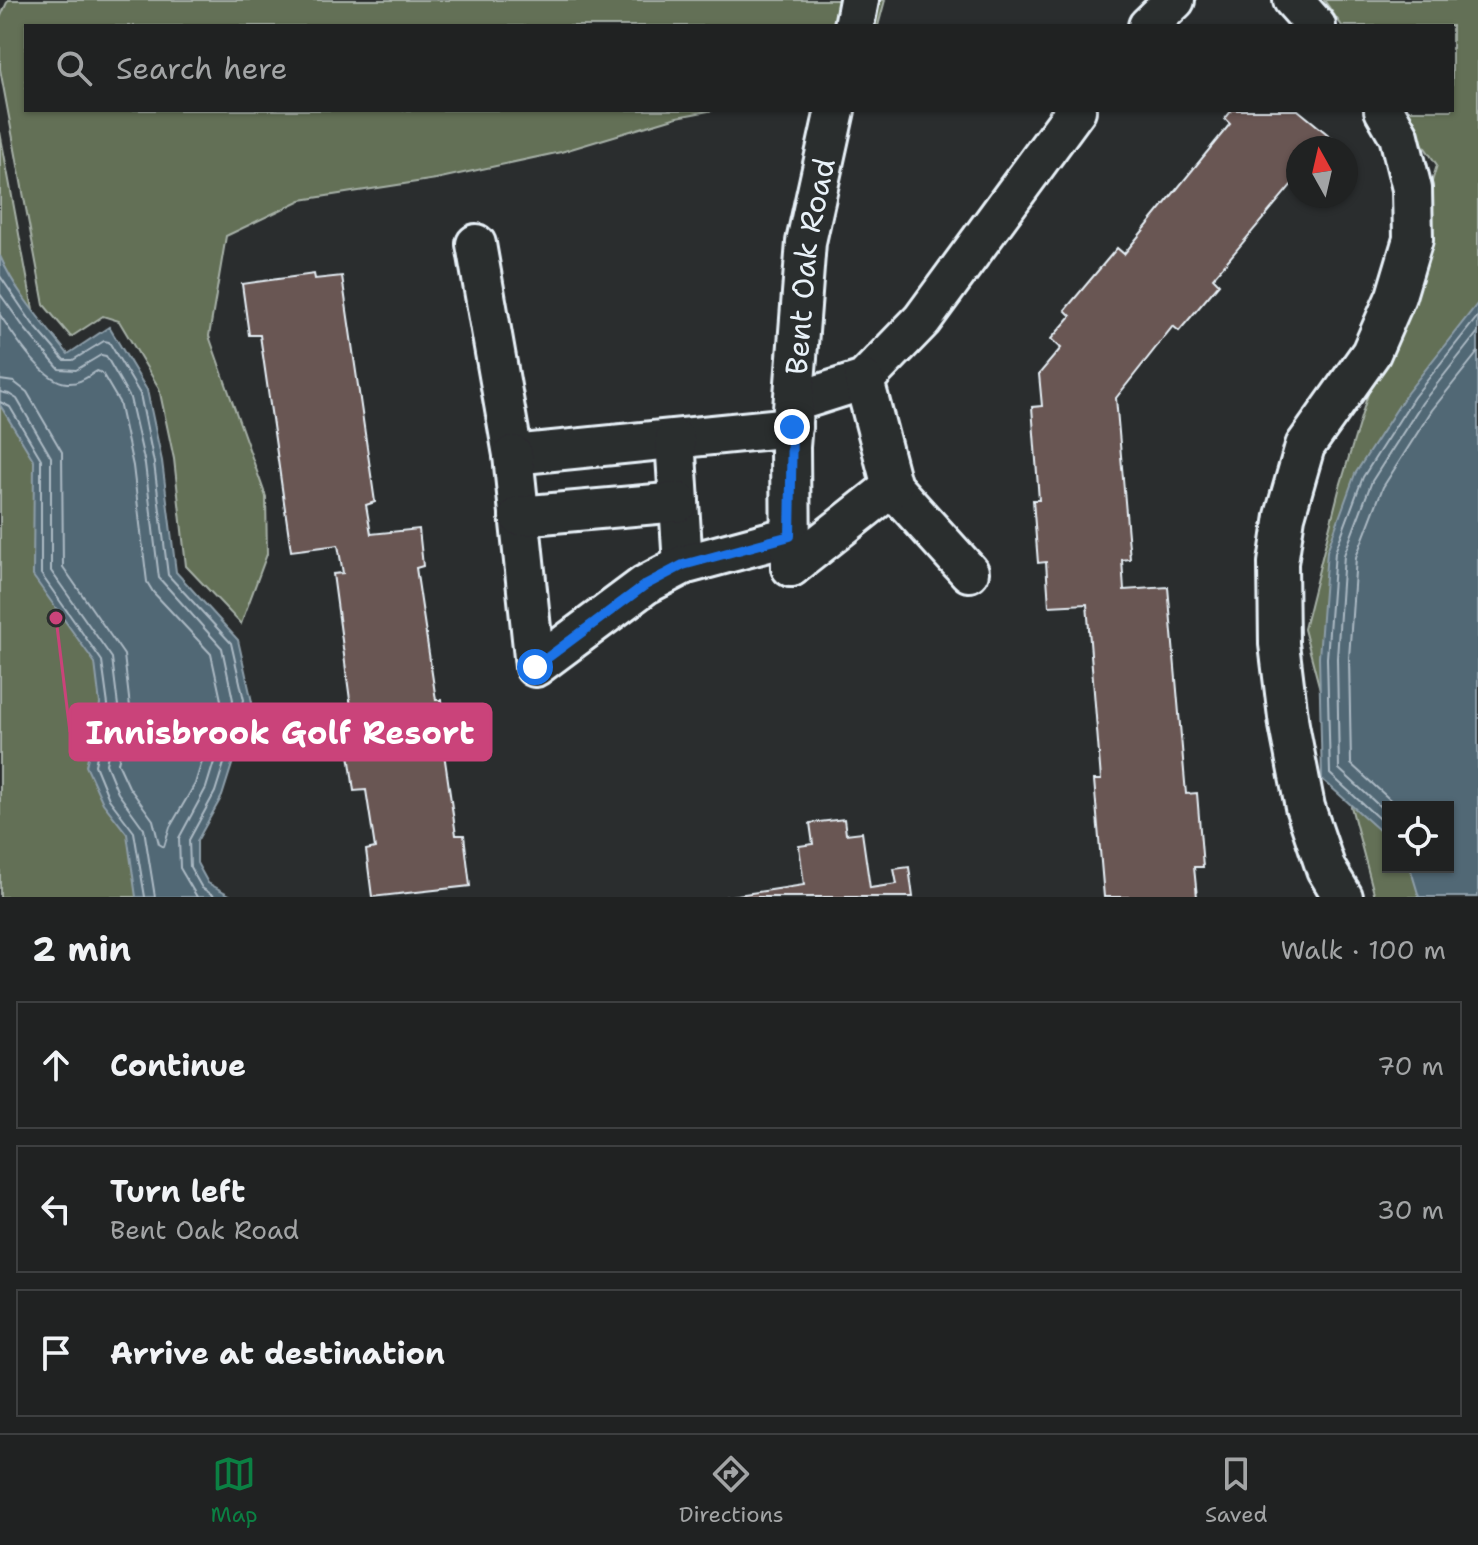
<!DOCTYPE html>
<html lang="en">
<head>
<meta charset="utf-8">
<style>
  :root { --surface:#202222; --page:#2d2f2f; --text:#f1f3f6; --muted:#a2a4a5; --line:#3d3f40; --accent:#0b8043 }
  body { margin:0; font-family:"Shantell Sans",sans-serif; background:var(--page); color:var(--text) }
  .controls { position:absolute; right:24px; bottom:24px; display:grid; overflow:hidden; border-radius:0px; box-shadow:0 2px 6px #0004 }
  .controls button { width:72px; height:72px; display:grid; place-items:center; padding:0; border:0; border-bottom:2px solid var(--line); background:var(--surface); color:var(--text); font:40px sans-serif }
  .compass { position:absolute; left:1286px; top:136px; width:72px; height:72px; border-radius:50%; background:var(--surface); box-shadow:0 2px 6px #0004; rotate:352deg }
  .stop { position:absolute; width:24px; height:24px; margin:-18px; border:6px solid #1a73e8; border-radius:50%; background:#fff }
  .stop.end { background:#1a73e8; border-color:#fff; box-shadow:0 2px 8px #0008 }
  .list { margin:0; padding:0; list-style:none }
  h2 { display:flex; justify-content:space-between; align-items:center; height:104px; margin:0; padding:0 32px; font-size:34px }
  h2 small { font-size:26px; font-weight:400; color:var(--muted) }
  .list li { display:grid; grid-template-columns:52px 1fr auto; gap:24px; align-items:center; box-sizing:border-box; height:128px; margin:0 16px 16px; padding:0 16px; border:2px solid var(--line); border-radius:0px }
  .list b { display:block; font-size:30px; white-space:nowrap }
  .list p { margin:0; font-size:26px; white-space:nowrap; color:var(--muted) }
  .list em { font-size:26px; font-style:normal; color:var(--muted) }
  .icon { flex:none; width:44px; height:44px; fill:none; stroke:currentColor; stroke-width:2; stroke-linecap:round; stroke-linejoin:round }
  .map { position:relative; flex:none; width:1478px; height:897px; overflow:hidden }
  .search { position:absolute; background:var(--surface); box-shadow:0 2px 6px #0004; left:24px; right:24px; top:24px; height:88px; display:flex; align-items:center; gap:20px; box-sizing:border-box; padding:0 28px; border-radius:0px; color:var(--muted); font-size:30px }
  .sheet { height:536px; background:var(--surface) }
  nav { display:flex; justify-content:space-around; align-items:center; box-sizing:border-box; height:112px; border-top:2px solid var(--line); background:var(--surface); font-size:22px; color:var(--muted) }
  nav a { display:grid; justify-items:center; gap:4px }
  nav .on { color:var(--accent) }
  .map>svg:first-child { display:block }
  .green { fill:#636f56; stroke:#a6b0a7; stroke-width:2; fill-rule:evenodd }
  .water { fill:#516775; stroke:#8d9ea9; stroke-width:2 }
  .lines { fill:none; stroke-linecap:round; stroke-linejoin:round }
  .shore { stroke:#acbac4; stroke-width:2 }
  .building { fill:#695753; stroke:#e8f1f8; stroke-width:2 }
  .minor-casing { stroke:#e8f1f8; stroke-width:44 }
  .minor { stroke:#2a2d2e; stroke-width:38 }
  .route { stroke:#1a73e8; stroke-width:10 }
  .labels { text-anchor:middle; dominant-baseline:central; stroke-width:7; stroke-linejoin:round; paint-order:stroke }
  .street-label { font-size:30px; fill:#e8f1f8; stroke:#2a2d2e }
  .leader { fill:none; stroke:#ca437a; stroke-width:3 }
  .callout-dot { fill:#ca437a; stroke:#2a2d2e; stroke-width:3 }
  .callout { fill:#ca437a; stroke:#ca437a; stroke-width:3 }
  .callout-label { font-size:32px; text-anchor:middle; font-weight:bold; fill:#fff }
</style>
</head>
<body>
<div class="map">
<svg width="1478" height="897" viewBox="0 0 1478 897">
  <rect width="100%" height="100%" fill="#2a2d2e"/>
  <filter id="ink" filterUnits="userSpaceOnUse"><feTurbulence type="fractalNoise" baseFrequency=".0125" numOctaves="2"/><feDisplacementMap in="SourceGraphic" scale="16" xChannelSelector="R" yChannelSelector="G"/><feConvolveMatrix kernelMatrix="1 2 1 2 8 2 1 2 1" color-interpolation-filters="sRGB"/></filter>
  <g filter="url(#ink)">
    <g class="green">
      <polygon points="8,0 885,0 878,26 26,26 26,110 714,110 677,117 561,152 436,179 301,200 226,236 209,336 266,497 267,554 241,624 186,566 174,459 159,388 119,321 103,316 71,337 44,305 0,69 0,18"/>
      <path d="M1324,0H1478V897H1375L1304,629L1339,490L1437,165L1399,110H1452V26H1342ZM1388,807H1448V867H1388Z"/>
      <polygon points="0,132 43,363 182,872 224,897 0,897"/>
    </g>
    <g class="water">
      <path d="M0,256C16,293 43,323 68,354L109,327L147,390L162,461L176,572L238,640L252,702L222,796L197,841V863L208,883L233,897H136L127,834L103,803L86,766L100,704L95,663L33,576L34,461L0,405Z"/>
      <polygon points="1478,303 1478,897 1419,897 1410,867 1448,867 1448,807 1388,807 1388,838 1322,779 1319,657 1327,551 1355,474 1407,393"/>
    </g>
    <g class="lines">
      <g class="shore">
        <polyline points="0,276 32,323 64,360 73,360 104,341 109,342 140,394 154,463 168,575 231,643 244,700 215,792 189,840 190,867 202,888 216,897"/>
        <polyline points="0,294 25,329 59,369 76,370 101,355 106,356 130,398 145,464 159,578 222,648 233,700 206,788 179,838 180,868 197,897"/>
        <path d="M0,315C13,334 43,382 67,383C79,384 87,377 97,371L102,373L119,402L133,466L147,582L153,592L211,654L221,700L195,784L170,827L164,847L159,844L153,820L129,787L118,763L130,707L124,655L63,567L62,452L27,392L14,382L0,380"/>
        <polyline points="0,392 9,394 17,399 51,457 51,571 112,658 118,706 106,764 118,793 144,829 155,897"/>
        <polyline points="0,402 10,407 41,459 41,574 102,661 108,705 95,765 109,799 134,832 145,897"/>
        <polyline points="1398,807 1351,764 1349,658 1356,557 1383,487 1432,410 1478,352"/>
        <polyline points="1388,814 1339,769 1337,658 1344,555 1372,481 1422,403 1478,332"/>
        <polyline points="1388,827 1330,774 1327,658 1335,552 1363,477 1414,397 1478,316"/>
      </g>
    </g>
    <g class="building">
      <polygon points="1232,110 1298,110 1337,142 1332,148 1298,148 1298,177 1213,278 1219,284 1179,331 1173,326 1116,398 1130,559 1122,560 1124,590 1168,587 1186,794 1197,793 1203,867 1194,867 1197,897 1104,897 1094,780 1101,780 1087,604 1049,606 1046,562 1038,563 1033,500 1039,500 1032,407 1042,406 1039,374 1061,348 1051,339 1071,316 1065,310 1117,248 1124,254 1230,124 1225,119"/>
      <polygon points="314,274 315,279 342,276 375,502 366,505 371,534 419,529 423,566 416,568 436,700 442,700 446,732 441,733 456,835 464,835 470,886 372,897 366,850 375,848 366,790 354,791 345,724 353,722 333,574 343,573 338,545 291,551 260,335 249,335 242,284"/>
      <polygon points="844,819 846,834 862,832 870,888 897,884 894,869 909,867 913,897 724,897 804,885 799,846 813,844 810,823"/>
    </g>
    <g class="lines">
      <g class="minor-casing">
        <g id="minor">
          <polyline points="1293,0 1316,26"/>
          <polyline points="854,26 859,0"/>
          <polyline points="1148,26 1175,0"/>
          <polyline points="476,244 513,455 792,427"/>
          <polyline points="795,402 864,380 922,320 1076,110"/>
          <polyline points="675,439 683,565"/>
          <polyline points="513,455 535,667 645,585 683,565 790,536"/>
          <polyline points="892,487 969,572"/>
          <polyline points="519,516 679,502"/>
          <path id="s1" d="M791,567L790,447L806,242L835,110"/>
          <polyline points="791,567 892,487 864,380"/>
          <polyline points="1343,897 1326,869 1305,807 1289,725 1279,644 1278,563 1285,516 1305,446 1371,353 1396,296 1413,239 1412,189 1399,136 1384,110"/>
        </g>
      </g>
      <use href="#minor" class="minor"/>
    </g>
  </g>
  <g class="lines" filter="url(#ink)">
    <polyline class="route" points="535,667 645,585 683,565 790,536 792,427"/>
  </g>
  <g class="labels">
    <g class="street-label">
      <text stroke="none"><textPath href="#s1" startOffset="302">Bent Oak Road</textPath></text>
    </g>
  </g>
  <path class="leader" d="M56 618L70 732"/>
  <circle class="callout-dot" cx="56" cy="618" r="8"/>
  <rect class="callout" x="70" y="704" width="421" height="56" rx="8"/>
  <g class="callout-label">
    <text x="280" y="744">Innisbrook Golf Resort</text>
  </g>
</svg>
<div class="controls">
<button><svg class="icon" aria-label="locate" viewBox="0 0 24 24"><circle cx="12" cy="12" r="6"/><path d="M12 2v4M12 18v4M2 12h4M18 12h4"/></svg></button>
</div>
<svg class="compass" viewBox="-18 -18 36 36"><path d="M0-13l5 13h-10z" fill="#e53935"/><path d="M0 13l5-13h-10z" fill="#a2a4a5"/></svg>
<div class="stop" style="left:535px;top:667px"></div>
<div class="stop end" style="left:792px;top:427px"></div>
<div class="search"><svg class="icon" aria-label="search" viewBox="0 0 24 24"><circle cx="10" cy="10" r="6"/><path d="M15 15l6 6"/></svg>Search here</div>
</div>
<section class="sheet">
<h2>2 min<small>Walk · 100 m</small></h2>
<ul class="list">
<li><svg class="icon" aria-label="ahead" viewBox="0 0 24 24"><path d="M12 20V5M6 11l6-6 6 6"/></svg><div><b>Continue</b></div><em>70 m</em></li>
<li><svg class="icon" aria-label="left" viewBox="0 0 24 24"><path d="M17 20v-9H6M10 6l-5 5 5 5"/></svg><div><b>Turn left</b><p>Bent Oak Road</p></div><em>30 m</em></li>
<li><svg class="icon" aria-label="arrive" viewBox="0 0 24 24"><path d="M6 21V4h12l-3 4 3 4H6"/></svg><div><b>Arrive at destination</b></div></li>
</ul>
</section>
<nav>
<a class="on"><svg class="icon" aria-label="map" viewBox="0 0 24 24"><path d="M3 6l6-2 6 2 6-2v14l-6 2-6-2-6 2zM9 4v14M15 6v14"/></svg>Map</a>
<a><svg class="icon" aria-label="directions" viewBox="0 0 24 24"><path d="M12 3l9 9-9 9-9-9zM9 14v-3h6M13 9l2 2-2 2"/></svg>Directions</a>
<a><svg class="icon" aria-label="saved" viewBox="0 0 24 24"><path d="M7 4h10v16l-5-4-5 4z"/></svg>Saved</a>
</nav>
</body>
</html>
